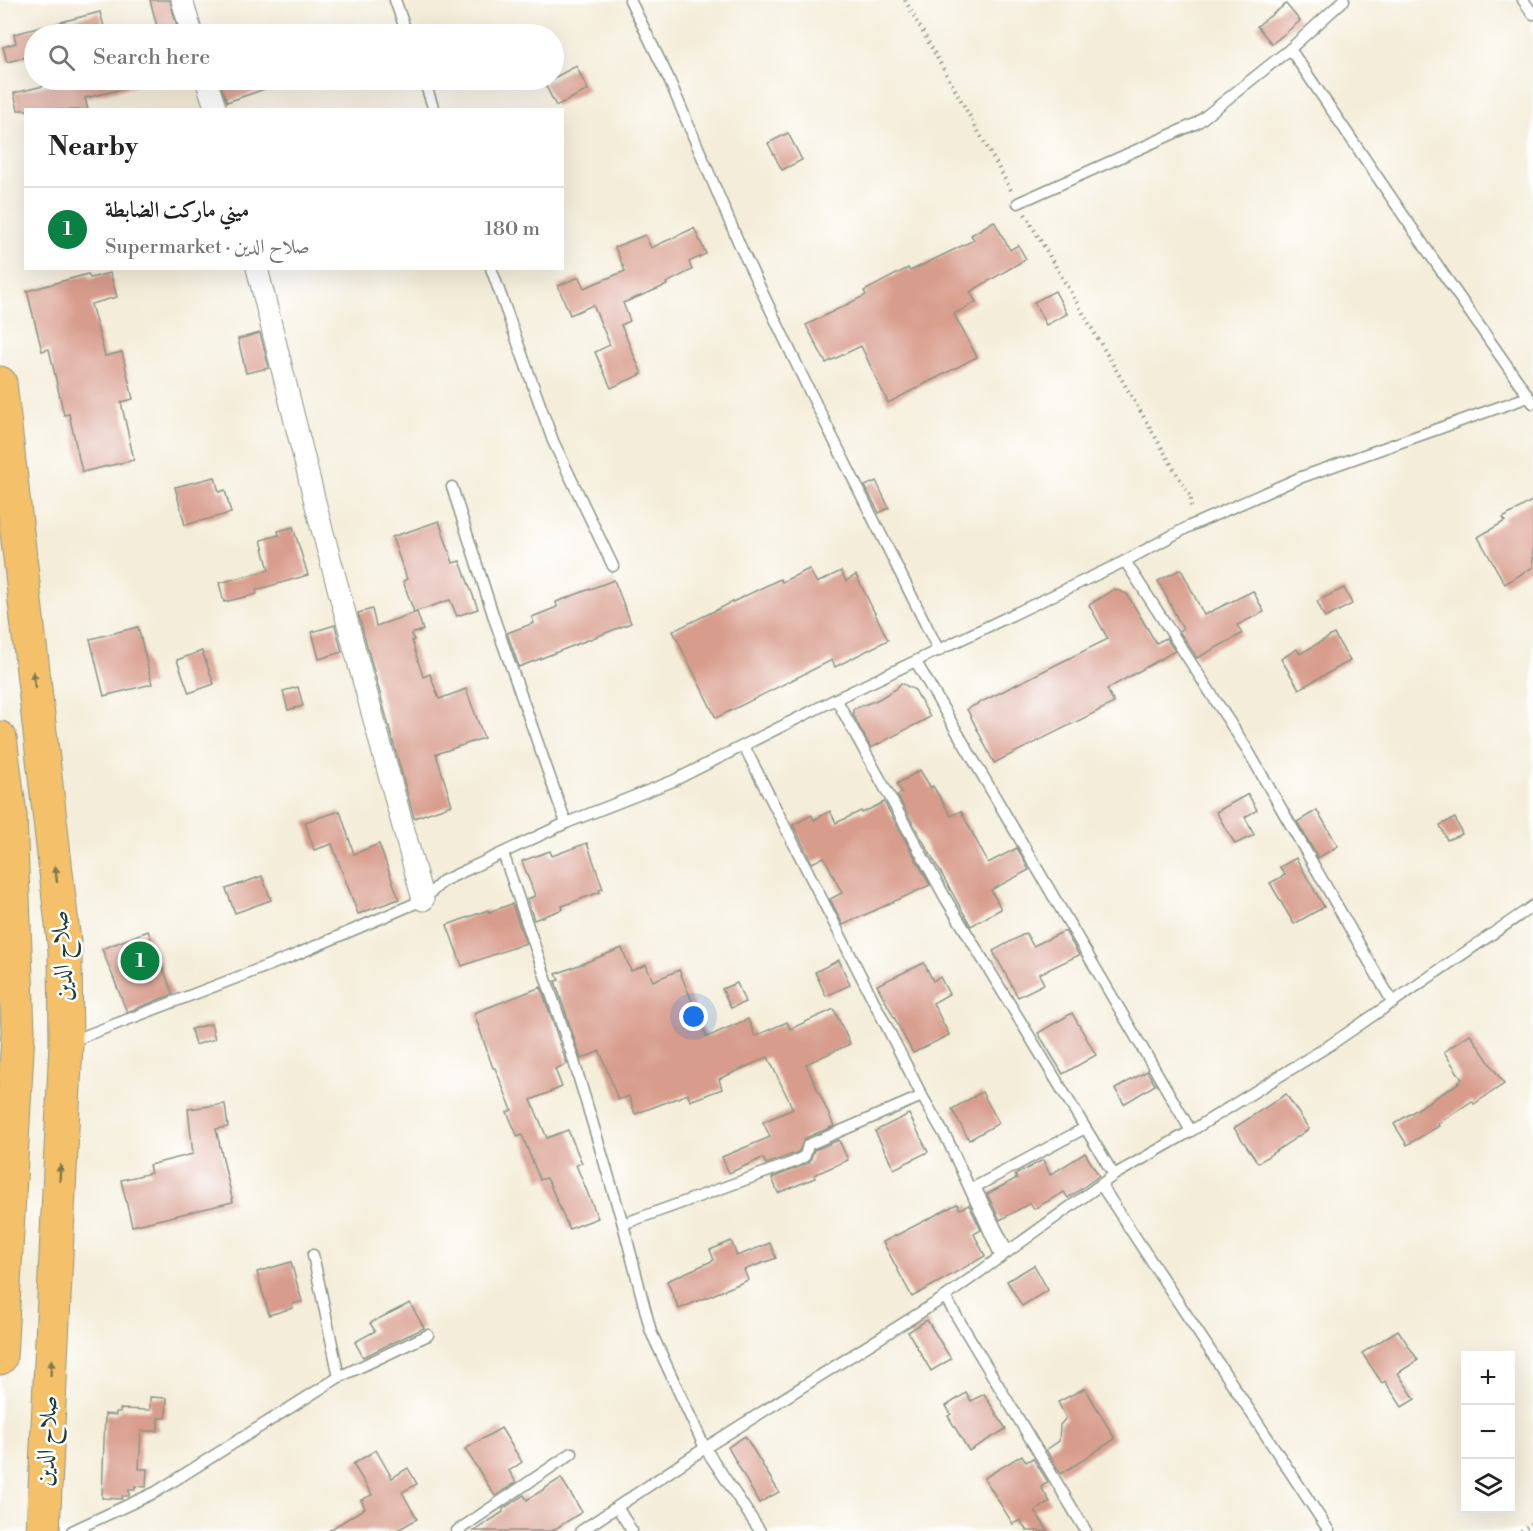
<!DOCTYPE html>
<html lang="en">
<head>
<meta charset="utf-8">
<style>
  :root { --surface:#fff; --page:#f6f6f6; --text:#222; --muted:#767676; --line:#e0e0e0; --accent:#0b8043 }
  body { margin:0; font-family:"Libre Bodoni",Amiri,serif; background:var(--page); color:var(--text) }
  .controls { position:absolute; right:18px; bottom:18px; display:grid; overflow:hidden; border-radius:0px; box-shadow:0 6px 24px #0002 }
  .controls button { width:54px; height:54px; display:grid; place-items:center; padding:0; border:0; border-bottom:2px solid var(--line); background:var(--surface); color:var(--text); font:30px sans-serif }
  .you { position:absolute; left:694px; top:1017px; width:21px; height:21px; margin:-15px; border:4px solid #fff; border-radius:50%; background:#1a73e8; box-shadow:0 0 0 9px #1a73e833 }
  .badge { display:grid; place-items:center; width:39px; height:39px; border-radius:50%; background:var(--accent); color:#fff; font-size:20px; font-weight:700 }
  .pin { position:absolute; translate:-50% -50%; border:3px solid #fff; box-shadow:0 2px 6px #0006 }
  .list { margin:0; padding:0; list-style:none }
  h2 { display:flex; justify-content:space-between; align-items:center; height:78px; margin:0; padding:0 24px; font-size:26px }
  h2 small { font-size:20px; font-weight:400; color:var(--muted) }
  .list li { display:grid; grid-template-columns:39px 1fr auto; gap:18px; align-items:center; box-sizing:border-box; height:84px; padding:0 24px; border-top:2px solid var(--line) }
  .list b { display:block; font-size:22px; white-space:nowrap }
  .list p { margin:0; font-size:20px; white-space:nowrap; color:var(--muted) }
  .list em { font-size:20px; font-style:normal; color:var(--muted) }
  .icon { flex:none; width:33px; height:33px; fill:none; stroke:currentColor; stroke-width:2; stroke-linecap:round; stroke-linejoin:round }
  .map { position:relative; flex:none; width:1533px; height:1531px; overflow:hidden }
  .search { position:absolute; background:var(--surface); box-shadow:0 6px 24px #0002; left:24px; top:24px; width:540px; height:66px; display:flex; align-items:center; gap:15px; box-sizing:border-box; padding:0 21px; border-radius:33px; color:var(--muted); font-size:22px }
  .panel { position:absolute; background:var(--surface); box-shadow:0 6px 24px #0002; left:24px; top:108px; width:540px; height:162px; border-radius:0px }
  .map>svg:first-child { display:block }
  .building { fill:#d89c8c }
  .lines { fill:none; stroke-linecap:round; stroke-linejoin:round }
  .lane-casing { stroke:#8a9586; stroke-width:13 }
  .street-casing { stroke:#8a9586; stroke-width:23 }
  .highway-casing { stroke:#8a9586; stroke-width:35 }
  .path { stroke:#8a9586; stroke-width:4; stroke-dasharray:1.5 4.5; stroke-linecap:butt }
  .lane { stroke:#fff; stroke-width:10 }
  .street { stroke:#fff; stroke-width:21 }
  .highway { stroke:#f4c16a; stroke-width:33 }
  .oneway { fill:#7f784c }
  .labels { text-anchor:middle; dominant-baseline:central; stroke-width:5; stroke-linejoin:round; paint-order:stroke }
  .street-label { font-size:24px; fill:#1f3d34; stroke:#fff }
</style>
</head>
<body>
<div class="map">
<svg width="1533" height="1531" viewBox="0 0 1533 1531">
  <rect width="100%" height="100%" fill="#fff"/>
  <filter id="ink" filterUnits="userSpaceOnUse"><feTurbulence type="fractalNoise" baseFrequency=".0167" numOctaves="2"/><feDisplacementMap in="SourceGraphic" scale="12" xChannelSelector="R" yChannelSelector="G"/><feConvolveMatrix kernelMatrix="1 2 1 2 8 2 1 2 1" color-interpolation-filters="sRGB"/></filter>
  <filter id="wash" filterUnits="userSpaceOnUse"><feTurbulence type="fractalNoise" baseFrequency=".008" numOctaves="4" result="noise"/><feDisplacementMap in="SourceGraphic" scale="24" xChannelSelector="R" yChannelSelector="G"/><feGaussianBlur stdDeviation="1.35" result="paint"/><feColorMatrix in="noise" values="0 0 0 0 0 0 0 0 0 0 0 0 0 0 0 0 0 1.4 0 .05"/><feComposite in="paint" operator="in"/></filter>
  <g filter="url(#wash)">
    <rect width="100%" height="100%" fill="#f4edd9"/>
    <g id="blocks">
      <g class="building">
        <polygon points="150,0 170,0 179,34 159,34"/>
        <polygon points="1286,4 1300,21 1272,44 1257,26"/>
        <polygon points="100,12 106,34 34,34 34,55 7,62 3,47 16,43 14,34"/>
        <polygon points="576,66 588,90 556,106 544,82 554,80 554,78"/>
        <polygon points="68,80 135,80 135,86 85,98 88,110 18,110 14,93"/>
        <polygon points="219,80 285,80 285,82 227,102"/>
        <polygon points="788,133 802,160 782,170 768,143"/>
        <polygon points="994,221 1010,250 1018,245 1026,259 970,292 976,302 954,314 977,357 888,403 861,346 826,363 806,325 866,295 864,291 908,268 910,271 974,240 971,235"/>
        <polygon points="694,228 706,254 689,262 692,270 666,283 667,285 623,303 630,321 621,325 642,374 611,388 595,352 610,345 593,305 570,315 558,286 579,277 584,288 625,271 615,247 645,235 651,248"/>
        <polygon points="110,273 117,297 91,304 105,356 122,352 133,399 121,402 134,460 82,472 69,414 64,415 49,349 42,351 27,291 88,274 90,278"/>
        <polygon points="1055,291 1067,314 1046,325 1034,302"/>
        <polygon points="260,333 269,368 246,373 238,339"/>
        <polygon points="215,477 219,492 225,490 231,513 185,525 175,487"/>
        <polygon points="876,481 889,508 879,513 865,486"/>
        <polygon points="1533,500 1533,567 1505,584 1478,537 1505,521 1503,518"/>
        <polygon points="439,521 453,563 460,561 478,609 457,616 450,600 414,612 403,581 407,579 392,537"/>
        <polygon points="293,527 308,575 256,590 257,594 224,602 219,583 269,570 261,540 279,535 278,531"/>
        <polygon points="809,569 817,583 841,571 846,581 856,575 888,640 835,667 832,660 716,718 673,631 780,579 782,582"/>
        <polygon points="1181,569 1204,615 1253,591 1264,612 1237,625 1242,634 1197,658 1179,631 1183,629 1158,581"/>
        <polygon points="614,580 631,623 519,667 507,633 534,623 532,617 557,607 556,602"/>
        <polygon points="1344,588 1352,604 1325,618 1317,601"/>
        <polygon points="1114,589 1127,594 1156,643 1166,638 1175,651 1107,689 1114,703 994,763 967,709 1108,639 1089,605"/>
        <polygon points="372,609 376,626 417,612 423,630 411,634 414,640 412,641 423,677 430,674 439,699 466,689 484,738 436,754 452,805 414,818 358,613"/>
        <polygon points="335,625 342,652 319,659 312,632"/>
        <polygon points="138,627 152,684 104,696 90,639"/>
        <polygon points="1334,634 1350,661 1299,689 1281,659 1297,649 1300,654"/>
        <polygon points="202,651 214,684 189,693 177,660"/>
        <polygon points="901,683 915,690 930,717 871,748 853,714 853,709 877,700 896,689"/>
        <polygon points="298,687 303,706 288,710 283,691"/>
        <polygon points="920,770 931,788 933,786 951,816 961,811 988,863 1017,848 1029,870 991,890 1001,909 971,926 897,795 902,793 897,784"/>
        <polygon points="1248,794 1257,810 1245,817 1254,835 1235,844 1216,812"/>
        <polygon points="884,802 930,885 843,925 830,899 842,893 824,857 812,863 793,825 812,815 814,820 830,811 836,823 861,811 862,813"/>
        <polygon points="1317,810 1338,846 1318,858 1297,822"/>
        <polygon points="340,811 354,854 379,844 399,899 358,914 332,844 314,850 305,822"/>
        <polygon points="1455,818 1462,834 1447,840 1440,825"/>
        <polygon points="587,843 603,889 599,890 600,892 562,906 563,909 534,920 527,899 535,896 522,861 550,851 552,856"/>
        <polygon points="1296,858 1324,907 1294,924 1270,883 1285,875 1280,867"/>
        <polygon points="262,876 271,900 235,913 226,889"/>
        <polygon points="512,904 526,943 462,966 447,925 488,910 489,912"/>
        <polygon points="148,931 173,994 127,1012 102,949"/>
        <polygon points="1065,931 1079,955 1039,974 1044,984 1018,997 993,951 1026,933 1033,946"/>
        <polygon points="622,948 631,971 646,965 653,981 679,970 707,1037 748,1019 755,1036 787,1022 790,1029 834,1009 850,1044 806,1064 834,1126 805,1138 799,1151 791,1155 766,1164 763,1158 729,1173 722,1157 770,1137 763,1122 793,1109 768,1057 719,1079 722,1089 690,1101 688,1094 635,1114 629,1096 618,1100 600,1051 581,1059 555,981 559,980 556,974"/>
        <polygon points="839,960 850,985 826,996 815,972"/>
        <polygon points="924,963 933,981 940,977 949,994 933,1003 949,1035 913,1053 877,985"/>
        <polygon points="737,983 745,1002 731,1008 722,989"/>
        <polygon points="541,987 567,1064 555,1069 562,1087 531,1100 547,1138 568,1130 582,1163 576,1165 598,1218 569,1229 548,1180 546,1178 540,1180 522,1135 518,1137 507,1112 512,1110 495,1068 493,1068 474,1013"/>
        <polygon points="1072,1013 1096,1055 1063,1074 1038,1033"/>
        <polygon points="211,1024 215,1039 195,1045 191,1029"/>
        <polygon points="1470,1034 1504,1084 1474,1104 1472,1101 1438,1124 1439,1126 1407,1145 1394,1124 1460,1082 1459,1081 1462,1079 1444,1052"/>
        <polygon points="1147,1071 1155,1085 1124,1104 1115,1089"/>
        <polygon points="982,1092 999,1123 969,1140 952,1109"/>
        <polygon points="1286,1094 1309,1129 1258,1163 1234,1128"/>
        <polygon points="225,1104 228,1127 216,1129 233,1202 132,1226 121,1180 151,1173 149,1165 193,1154 188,1109"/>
        <polygon points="909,1114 928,1152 894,1169 875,1131"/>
        <polygon points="839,1140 848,1160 814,1175 815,1178 778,1193 772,1178 809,1163 814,1150"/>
        <polygon points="1085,1153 1099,1176 1068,1198 1064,1192 1034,1209 1030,1203 1000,1220 987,1194 1017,1178 1015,1175 1043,1160 1050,1175"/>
        <polygon points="957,1204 960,1209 969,1205 981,1230 974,1234 985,1256 912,1297 883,1242"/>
        <polygon points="731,1241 737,1256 770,1243 776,1258 744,1270 748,1280 679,1309 667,1281 714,1260 710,1250"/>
        <polygon points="291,1262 302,1302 292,1304 293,1308 269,1315 257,1272"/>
        <polygon points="1034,1265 1048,1290 1022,1306 1007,1281"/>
        <polygon points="410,1303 424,1328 363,1357 355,1342 375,1331 370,1323"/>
        <polygon points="927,1320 951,1359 931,1371 908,1332"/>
        <polygon points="1398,1330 1418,1360 1398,1373 1415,1399 1402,1407 1385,1381 1382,1383 1362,1353"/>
        <polygon points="1085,1388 1115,1439 1061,1474 1046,1450 1059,1441 1060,1425 1066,1418 1058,1402"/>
        <polygon points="966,1393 971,1401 984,1394 1006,1429 969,1451 948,1416 951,1414 946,1406"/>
        <polygon points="150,1397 167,1398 166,1418 158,1418 158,1431 141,1431 139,1469 147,1469 146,1487 135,1486 135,1490 129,1490 129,1496 122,1496 122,1499 102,1498 105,1414 116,1415 116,1412 120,1412 120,1409 150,1410"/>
        <polygon points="501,1428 522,1462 509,1471 516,1482 495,1496 465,1449"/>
        <polygon points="745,1436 779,1492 759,1503 728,1447"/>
        <polygon points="376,1450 392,1478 408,1468 417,1484 402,1492 417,1519 396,1531 328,1531 365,1508 361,1500 372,1495 353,1464"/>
        <polygon points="1022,1455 1026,1462 1033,1458 1048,1482 1041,1487 1050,1502 1035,1511 1048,1531 1027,1531 1020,1520 1013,1524 984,1478"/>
        <polygon points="561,1478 582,1512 552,1531 474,1531 503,1512 503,1509 524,1495 527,1500"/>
      </g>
    </g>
  </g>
  <g filter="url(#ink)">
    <use href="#blocks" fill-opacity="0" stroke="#8a9586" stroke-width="1.5"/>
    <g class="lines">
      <g class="lane-casing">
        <g id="lane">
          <polyline points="395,0 407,34"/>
          <polyline points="630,0 668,77 741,248 807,386 939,651"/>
          <polyline points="1523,0 1533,14"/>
          <polyline points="1290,49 1453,288 1533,403"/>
          <polyline points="424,80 434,110"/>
          <polyline points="1018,203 1197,123 1290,49 1344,0"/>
          <polyline points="491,268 553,441 613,566"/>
          <polyline points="452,487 496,624 566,823"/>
          <polyline points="1125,561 1247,749 1393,1003"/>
          <polyline points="916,662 1191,1131"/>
          <polyline points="836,699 946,899 1114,1175"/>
          <polyline points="744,746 922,1096 948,1141 1001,1257"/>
          <polyline points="503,853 572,1055 623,1224 651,1332 705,1448 760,1531"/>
          <polyline points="69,1042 288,958 423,900 443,881 566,823 673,781 836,699 1125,561 1190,526 1299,478 1528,397"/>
          <polyline points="1101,1185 1329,1531"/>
          <polyline points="623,1224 794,1162 805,1156 808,1145 922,1096"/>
          <polyline points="1008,1252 975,1187 1085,1128"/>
          <polyline points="313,1255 339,1377"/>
          <polyline points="945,1297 1086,1531"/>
          <polyline points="617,1507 632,1531"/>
          <polyline points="72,1531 156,1492 339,1377 428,1335"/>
          <polyline points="457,1531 572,1453"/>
          <polyline points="581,1531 705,1448 945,1297 1114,1175 1191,1131 1330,1045 1533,906"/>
        </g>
      </g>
      <g class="street-casing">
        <g id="street">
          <polyline points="182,0 192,34"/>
          <polyline points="206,80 216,110"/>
          <polyline points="257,268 319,518 423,900"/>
        </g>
      </g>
      <g class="highway-casing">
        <g id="highway">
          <polyline points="0,383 65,951 66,1043 43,1531"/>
          <polyline points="0,738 10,816 18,1032 0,1358"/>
        </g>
      </g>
      <g class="path">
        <polyline points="905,0 1011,190"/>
        <polyline points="1025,214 1191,498 1191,510"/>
        <polyline points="1521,1531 1533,1523"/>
      </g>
      <use href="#lane" class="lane"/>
      <use href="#street" class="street"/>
      <use href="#highway" class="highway"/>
    </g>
    <defs><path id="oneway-solid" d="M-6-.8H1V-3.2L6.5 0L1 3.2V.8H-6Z" transform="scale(1.5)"/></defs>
    <g class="oneway">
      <use href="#oneway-solid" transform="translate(34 680) rotate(-97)"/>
      <use href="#oneway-solid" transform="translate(56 874) rotate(-97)"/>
      <use href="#oneway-solid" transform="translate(60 1173) rotate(-87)"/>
      <use href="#oneway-solid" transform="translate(51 1368) rotate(-87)"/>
    </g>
  </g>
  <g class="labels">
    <g class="street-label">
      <text transform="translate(62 956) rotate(-93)">صلاح الدين</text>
      <text transform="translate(47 1441) rotate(-87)">صلاح الدين</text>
    </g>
  </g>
</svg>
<div class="controls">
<button>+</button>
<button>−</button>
<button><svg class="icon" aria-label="layers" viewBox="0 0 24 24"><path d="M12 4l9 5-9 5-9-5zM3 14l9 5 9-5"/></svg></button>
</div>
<div class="you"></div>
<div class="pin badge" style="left:140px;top:961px">1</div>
<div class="search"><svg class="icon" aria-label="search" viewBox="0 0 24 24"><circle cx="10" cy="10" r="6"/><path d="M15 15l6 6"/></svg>Search here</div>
<section class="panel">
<h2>Nearby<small></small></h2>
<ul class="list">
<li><span class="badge">1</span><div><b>ميني ماركت الضابطة</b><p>Supermarket · صلاح الدين</p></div><em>180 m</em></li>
</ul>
</section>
</div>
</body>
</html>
